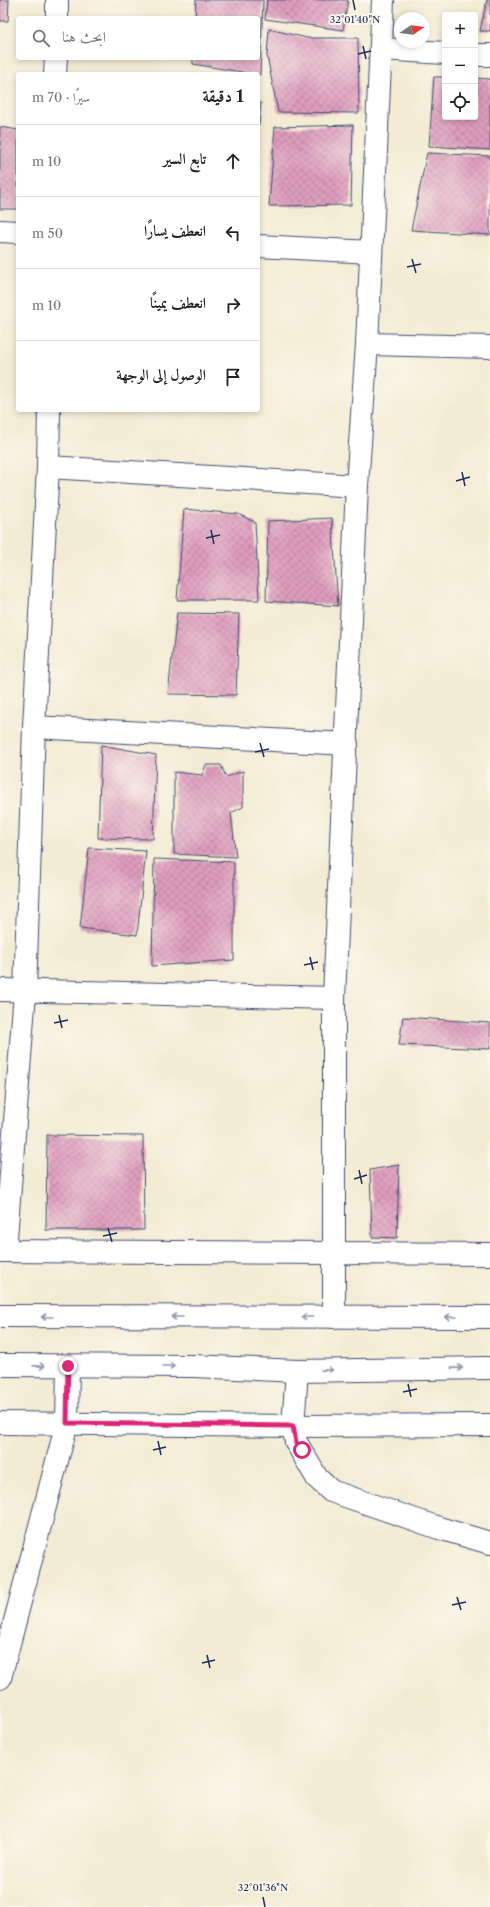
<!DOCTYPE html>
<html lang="ar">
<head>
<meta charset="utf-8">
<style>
  :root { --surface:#fff; --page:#f6f6f6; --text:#222; --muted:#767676; --line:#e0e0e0 }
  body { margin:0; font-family:"Libre Caslon Text",Amiri,serif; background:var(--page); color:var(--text); direction:rtl }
  .controls { position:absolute; right:12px; top:12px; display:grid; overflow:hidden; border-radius:4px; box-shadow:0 2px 6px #0003 }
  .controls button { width:36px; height:36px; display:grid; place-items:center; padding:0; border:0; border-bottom:1px solid var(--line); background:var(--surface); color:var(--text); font:20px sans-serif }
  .compass { position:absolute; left:394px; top:12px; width:36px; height:36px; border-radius:50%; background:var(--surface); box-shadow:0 2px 6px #0003; rotate:77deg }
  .stop { position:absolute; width:12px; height:12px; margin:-9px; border:3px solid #db2777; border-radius:50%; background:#fff }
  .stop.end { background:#db2777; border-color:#fff; box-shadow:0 1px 4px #0008 }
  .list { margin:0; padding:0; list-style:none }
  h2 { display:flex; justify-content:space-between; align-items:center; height:52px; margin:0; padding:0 16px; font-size:17px }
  h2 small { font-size:13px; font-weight:400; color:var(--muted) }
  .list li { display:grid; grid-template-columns:26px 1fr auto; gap:12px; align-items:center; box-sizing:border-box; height:72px; padding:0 16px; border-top:1px solid var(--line) }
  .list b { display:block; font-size:15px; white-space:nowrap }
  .list em { font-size:13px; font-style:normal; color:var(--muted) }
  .icon { flex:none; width:22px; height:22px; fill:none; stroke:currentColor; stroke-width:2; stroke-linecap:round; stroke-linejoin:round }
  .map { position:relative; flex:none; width:490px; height:1907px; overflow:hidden; direction:ltr }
  .search { position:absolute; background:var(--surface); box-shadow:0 2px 6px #0003; left:16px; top:16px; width:244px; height:44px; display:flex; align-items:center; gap:10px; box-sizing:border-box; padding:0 14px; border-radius:4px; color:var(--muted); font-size:15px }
  .panel { position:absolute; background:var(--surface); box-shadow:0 2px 6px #0003; left:16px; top:72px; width:244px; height:340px; border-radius:4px; direction:rtl }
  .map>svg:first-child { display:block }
  .building { fill:url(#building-cross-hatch) }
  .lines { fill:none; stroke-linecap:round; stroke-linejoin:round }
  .minor-casing { stroke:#3b4b70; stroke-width:24 }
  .trunk-casing { stroke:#3b4b70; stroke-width:24 }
  .minor { stroke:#fff; stroke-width:22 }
  .trunk { stroke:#fff; stroke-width:22 }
  .oneway { stroke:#8d97ae }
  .route { stroke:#db2777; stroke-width:5 }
  .ticks { fill:none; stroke:#1b2f5e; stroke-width:1.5 }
  .ticks-label { font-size:10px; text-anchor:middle; fill:#1b2f5e; stroke:#fbf7ec; stroke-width:4; stroke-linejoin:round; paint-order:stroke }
</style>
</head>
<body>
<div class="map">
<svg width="490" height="1907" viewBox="0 0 490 1907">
  <defs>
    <pattern id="building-cross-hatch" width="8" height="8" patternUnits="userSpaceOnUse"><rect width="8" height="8" fill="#e09ebe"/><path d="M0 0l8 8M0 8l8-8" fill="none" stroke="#b5819e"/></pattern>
  </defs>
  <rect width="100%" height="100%" fill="#fbf7ec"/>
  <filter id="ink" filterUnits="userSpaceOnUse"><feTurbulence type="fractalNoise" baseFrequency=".025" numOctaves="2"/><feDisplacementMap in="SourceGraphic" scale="8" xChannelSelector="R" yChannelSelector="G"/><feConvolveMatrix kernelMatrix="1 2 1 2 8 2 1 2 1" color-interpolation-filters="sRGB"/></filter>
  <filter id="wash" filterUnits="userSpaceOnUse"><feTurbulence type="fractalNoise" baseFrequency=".012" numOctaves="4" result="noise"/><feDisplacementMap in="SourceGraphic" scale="16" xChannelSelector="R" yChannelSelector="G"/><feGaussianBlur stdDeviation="0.9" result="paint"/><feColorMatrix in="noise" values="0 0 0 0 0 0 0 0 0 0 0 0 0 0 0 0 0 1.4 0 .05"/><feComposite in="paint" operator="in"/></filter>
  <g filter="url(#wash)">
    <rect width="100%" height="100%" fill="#f3ebd3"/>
    <g id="blocks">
      <g class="building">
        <polygon points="0,0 9,0 8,21 0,21"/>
        <polygon points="196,0 263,0 260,75 193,64 193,58 258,58 258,18 195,18"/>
        <polygon points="267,0 348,0 343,30 265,19"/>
        <polygon points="487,0 490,0 490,31 480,31"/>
        <polygon points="269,29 307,38 358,38 359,113 278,112 267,56"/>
        <polygon points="434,77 445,77 445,117 475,117 475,78 490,79 490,150 429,146"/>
        <polygon points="258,103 261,103 259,125 258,125"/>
        <polygon points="353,125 351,205 269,206 275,127"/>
        <polygon points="0,127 18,130 18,209 0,209"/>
        <polygon points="427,153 490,156 490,235 411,230"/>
        <polygon points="184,509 238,514 255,522 259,600 177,600"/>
        <polygon points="332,518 338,606 266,601 268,521"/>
        <polygon points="177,613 239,614 236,695 168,694"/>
        <polygon points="101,745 156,755 153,839 98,838"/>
        <polygon points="206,765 221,765 226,777 243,771 243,807 231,813 236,857 174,854 174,772 202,775"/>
        <polygon points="89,848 146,851 137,935 80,928"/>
        <polygon points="154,859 234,862 234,960 152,966"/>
        <polygon points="403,1017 490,1023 490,1049 399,1045"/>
        <polygon points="47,1135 143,1136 144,1230 46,1230"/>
        <polygon points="399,1165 397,1238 372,1237 370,1170"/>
      </g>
    </g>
  </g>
  <g filter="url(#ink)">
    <use href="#blocks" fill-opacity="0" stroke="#3b4b70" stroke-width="1"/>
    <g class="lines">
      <g class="minor-casing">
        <g id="minor">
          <polyline points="57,18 57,0"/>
          <polyline points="381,49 445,53"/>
          <polyline points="475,55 490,55"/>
          <polyline points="55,74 56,58"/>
          <polyline points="0,231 18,232"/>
          <polyline points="258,246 371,252"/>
          <polyline points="367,344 490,347"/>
          <polyline points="48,467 357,486"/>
          <polyline points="34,727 347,744"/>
          <polyline points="0,990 334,998"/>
          <polyline points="0,1251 490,1254"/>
          <polyline points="5,1251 25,992 34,727 48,467 49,410"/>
          <polyline points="334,1317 334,998 357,486 367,344 383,0"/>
          <polyline points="297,1371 293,1426 296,1442 317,1478 331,1491 439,1528 490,1543"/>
          <polyline points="0,1423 293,1426 490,1425"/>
          <polyline points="0,1678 67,1423 68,1366"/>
        </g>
      </g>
      <g class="trunk-casing">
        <g id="trunk">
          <polyline points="0,1316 490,1317"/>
          <polyline points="0,1365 194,1366 297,1371 490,1368"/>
        </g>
      </g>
      <use href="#minor" class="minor"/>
      <use href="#trunk" class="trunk"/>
    </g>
    <defs><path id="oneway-shaft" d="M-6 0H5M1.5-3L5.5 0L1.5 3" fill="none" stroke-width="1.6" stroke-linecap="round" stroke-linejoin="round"/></defs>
    <g class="oneway">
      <use href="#oneway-shaft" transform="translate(47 1317) rotate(-180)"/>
      <use href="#oneway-shaft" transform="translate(177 1317) rotate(-180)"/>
      <use href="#oneway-shaft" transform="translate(307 1317) rotate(-180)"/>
      <use href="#oneway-shaft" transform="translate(451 1317) rotate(-180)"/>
      <use href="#oneway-shaft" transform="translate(39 1366) rotate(1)"/>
      <use href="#oneway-shaft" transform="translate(169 1366)"/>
      <use href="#oneway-shaft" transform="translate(457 1368) rotate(-1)"/>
      <use href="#oneway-shaft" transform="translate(327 1370) rotate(-1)"/>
    </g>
  </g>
  <g class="lines" filter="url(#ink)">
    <polyline class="route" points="68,1366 67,1423 293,1426 296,1442 302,1450"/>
  </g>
  <path class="ticks" d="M353,0L355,10M363,46L366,59M358,54L371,51M412,259L416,273M407,267L421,264M462,472L465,486M456,481L470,477M211,530L214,544M206,538L220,535M260,743L264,757M255,752L269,749M310,957L313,970M304,965L318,962M59,1015L62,1028M54,1023L68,1020M359,1170L362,1184M354,1179L367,1175M108,1228L112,1242M103,1236L117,1233M408,1384L411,1397M403,1392L417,1389M158,1441L161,1455M153,1450L166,1447M457,1597L461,1610M452,1605L466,1602M207,1655L210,1668M202,1663L215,1660M263,1897L265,1907"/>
  <g class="ticks-label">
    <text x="355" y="23">32°01'40"N</text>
    <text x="263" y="1891">32°01'36"N</text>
  </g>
</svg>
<div class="controls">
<button>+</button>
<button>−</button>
<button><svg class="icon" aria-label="locate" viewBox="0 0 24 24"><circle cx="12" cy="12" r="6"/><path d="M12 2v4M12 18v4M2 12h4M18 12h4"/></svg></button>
</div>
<svg class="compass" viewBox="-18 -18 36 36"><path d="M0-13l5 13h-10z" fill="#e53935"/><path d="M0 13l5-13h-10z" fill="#767676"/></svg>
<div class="stop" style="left:302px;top:1450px"></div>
<div class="stop end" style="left:68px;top:1366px"></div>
<div class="search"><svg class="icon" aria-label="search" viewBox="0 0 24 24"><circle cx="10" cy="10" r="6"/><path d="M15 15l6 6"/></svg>ابحث هنا</div>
<section class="panel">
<h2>1 دقيقة<small>سيرًا · 70 m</small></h2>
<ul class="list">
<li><svg class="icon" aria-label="ahead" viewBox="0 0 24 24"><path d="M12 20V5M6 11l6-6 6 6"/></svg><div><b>تابع السير</b></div><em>10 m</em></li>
<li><svg class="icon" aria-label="left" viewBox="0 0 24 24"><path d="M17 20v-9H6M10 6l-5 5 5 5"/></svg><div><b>انعطف يسارًا</b></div><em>50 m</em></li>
<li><svg class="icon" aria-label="right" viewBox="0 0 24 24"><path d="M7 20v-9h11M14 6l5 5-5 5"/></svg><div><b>انعطف يمينًا</b></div><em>10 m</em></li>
<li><svg class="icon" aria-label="arrive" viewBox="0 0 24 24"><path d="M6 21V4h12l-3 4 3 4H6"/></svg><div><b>الوصول إلى الوجهة</b></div></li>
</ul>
</section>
</div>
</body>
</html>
